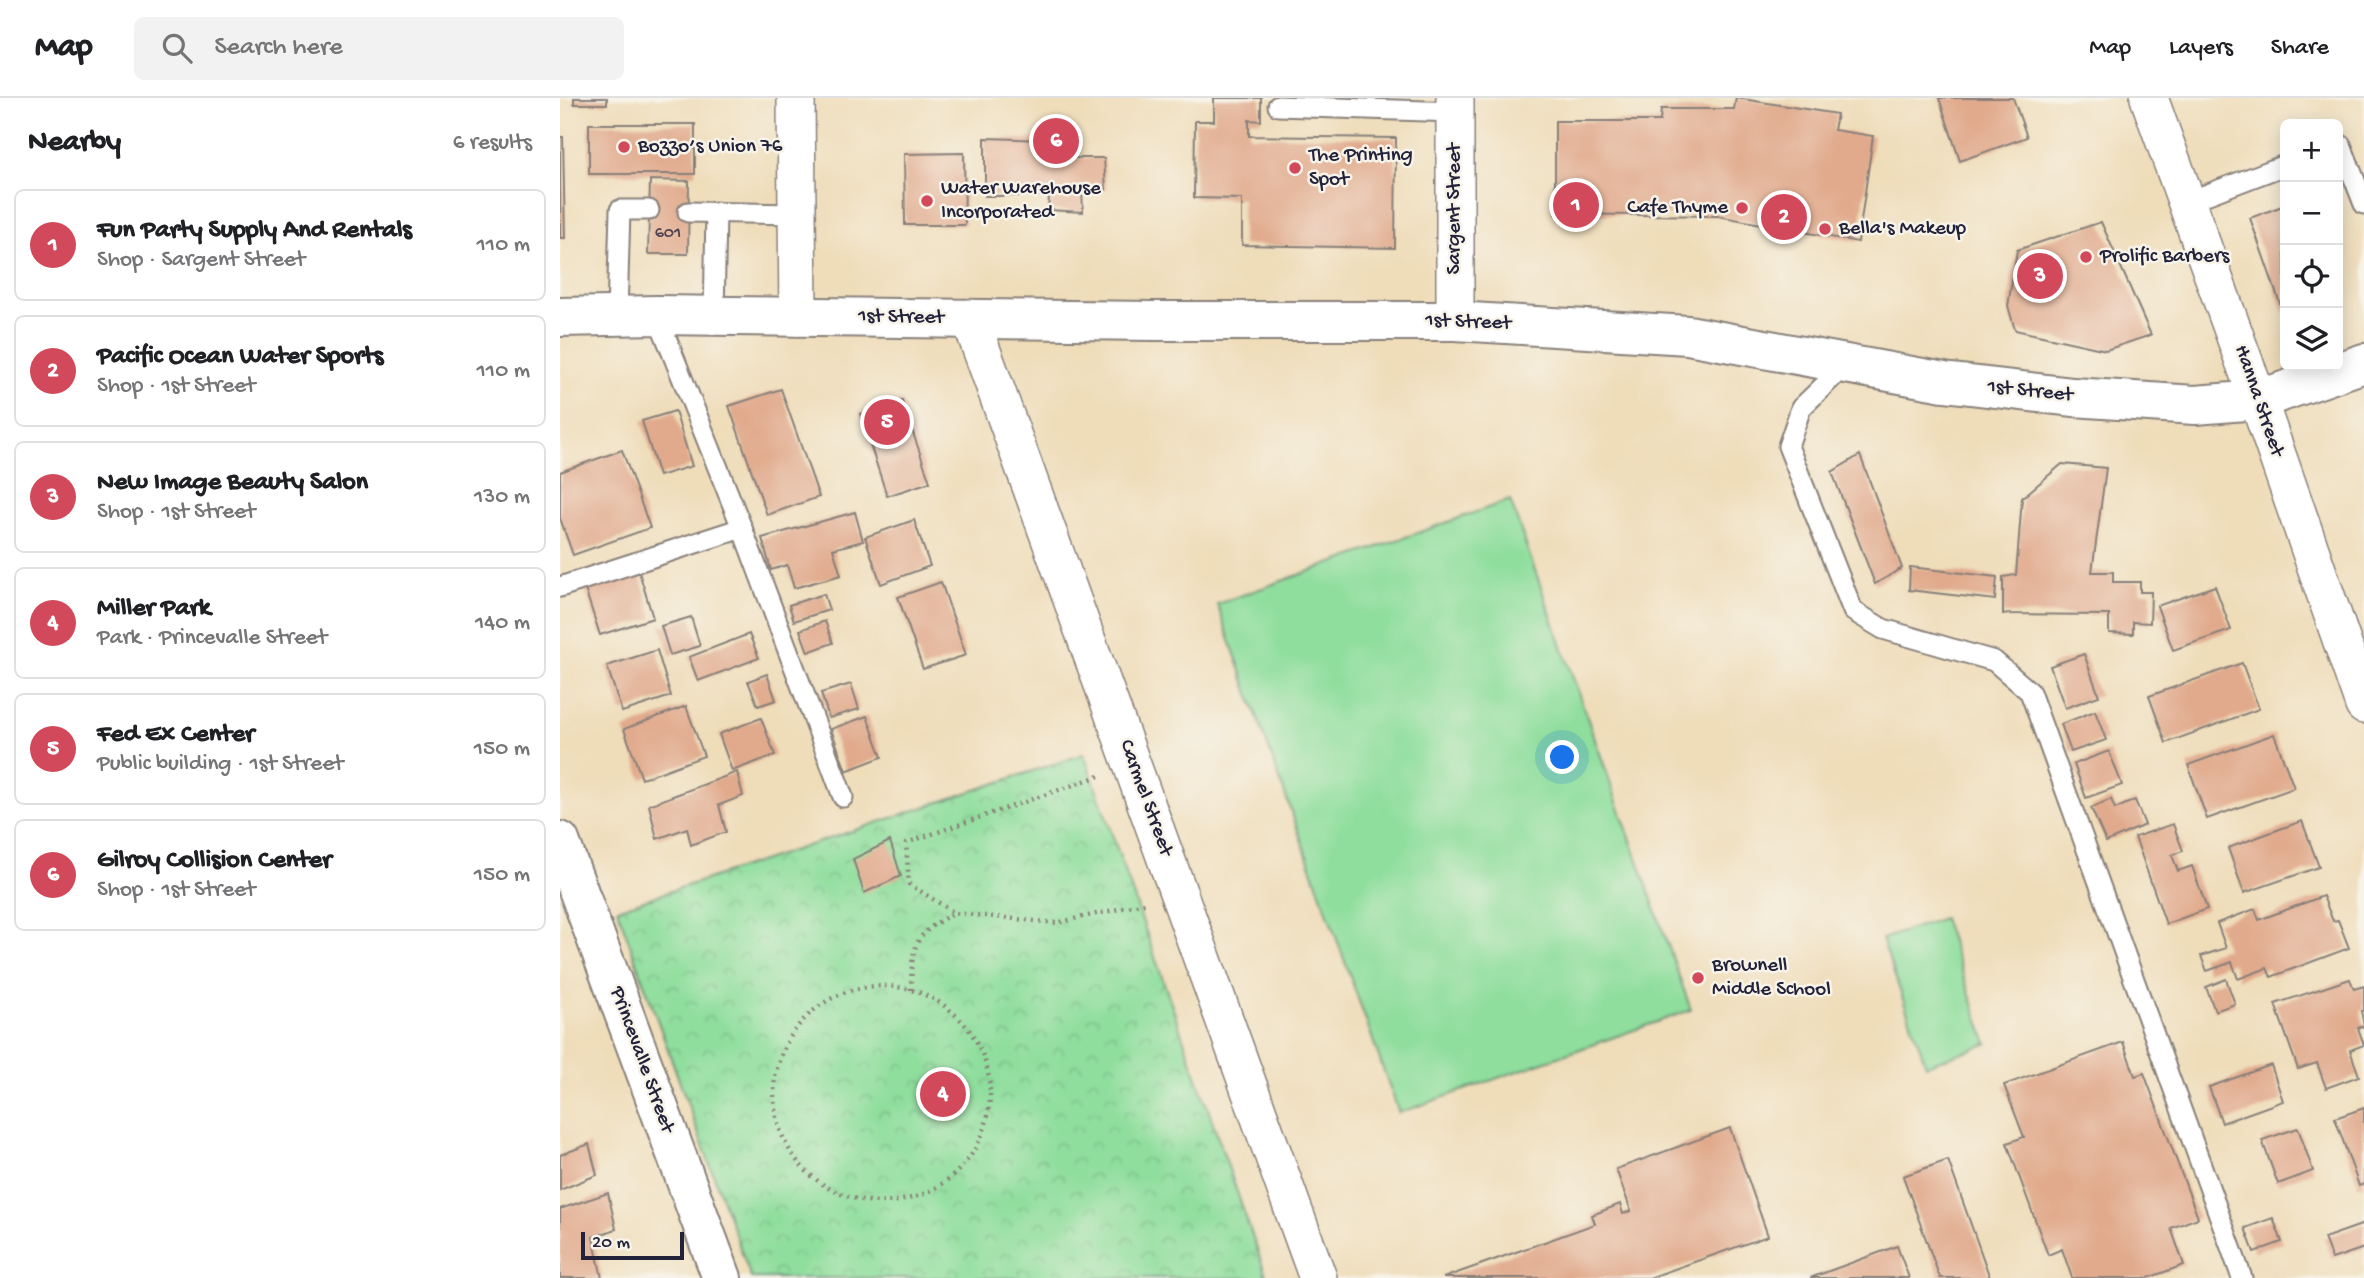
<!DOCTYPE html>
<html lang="en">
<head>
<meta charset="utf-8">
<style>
  :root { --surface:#fff; --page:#f2f2f2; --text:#202124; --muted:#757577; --line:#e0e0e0; --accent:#d1495b }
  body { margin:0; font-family:"Gochi Hand",sans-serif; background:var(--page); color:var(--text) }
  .controls { position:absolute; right:21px; top:21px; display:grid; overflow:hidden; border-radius:10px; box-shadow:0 4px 18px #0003 }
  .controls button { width:63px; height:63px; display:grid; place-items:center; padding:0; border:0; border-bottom:2px solid var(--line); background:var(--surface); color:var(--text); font:35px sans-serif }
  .scale { position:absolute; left:21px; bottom:18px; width:103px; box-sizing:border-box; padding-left:7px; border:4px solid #22223b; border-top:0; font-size:19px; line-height:24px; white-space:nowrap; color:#22223b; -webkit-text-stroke:5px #f7f3e8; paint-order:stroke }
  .you { position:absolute; left:1003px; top:660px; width:24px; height:24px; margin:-18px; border:5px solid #fff; border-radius:50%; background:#1a73e8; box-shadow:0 0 0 10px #1a73e833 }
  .badge { display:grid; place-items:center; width:46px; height:46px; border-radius:50%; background:var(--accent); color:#fff; font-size:23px; font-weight:700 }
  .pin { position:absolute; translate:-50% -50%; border:4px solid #fff; box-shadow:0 2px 7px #0006 }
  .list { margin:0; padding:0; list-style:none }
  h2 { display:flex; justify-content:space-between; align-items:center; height:91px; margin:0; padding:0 28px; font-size:30px }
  h2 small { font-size:23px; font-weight:400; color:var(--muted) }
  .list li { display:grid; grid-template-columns:46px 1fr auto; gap:21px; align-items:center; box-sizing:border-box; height:112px; margin:0 14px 14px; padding:0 14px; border:2px solid var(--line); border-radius:10px }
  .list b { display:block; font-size:26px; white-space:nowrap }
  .list p { margin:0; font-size:23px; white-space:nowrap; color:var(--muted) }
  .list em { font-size:23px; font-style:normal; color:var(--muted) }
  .icon { flex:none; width:38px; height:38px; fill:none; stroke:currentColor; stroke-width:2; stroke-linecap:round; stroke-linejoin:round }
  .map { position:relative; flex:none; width:1804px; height:1180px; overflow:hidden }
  header { display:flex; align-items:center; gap:42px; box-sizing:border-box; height:98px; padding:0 35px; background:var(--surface); border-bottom:2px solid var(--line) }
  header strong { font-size:33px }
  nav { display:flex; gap:38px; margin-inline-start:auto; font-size:24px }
  .search { width:490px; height:63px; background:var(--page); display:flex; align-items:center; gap:18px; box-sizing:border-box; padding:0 24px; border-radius:10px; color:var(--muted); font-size:26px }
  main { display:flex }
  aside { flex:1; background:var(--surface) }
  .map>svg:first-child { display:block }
  .grass { fill:#8fde9d; stroke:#58806c; stroke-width:2 }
  .park { fill:url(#park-crowns); stroke:#58806c; stroke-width:2 }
  .building { fill:#e1aa8d }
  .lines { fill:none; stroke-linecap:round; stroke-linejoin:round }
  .lane-casing { stroke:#88807a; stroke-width:23 }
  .street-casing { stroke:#88807a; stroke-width:40 }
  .secondary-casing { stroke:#88807a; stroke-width:42 }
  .primary-casing { stroke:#88807a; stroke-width:42 }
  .path { stroke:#88807a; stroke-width:4.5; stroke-dasharray:2 5; stroke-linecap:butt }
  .lane { stroke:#fff; stroke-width:19 }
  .street { stroke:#fff; stroke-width:37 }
  .secondary { stroke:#fff; stroke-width:38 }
  .primary { stroke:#fff; stroke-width:38 }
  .poi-dot { fill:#d1495b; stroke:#f7f3e8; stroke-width:2.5 }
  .labels { text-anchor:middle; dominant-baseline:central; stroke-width:5; stroke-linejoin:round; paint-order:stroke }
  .number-label { font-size:18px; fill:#524450 }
  .poi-label { font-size:21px; fill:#22223b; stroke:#f7f3e8; text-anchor:start }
  .street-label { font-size:21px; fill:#22223b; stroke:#f7f3e8 }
</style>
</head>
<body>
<header>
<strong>Map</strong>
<div class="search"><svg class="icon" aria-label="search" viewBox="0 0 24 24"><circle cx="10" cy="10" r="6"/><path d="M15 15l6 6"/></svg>Search here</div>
<nav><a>Map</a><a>Layers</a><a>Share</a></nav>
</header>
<main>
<aside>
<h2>Nearby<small>6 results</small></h2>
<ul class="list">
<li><span class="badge">1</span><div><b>Fun Party Supply And Rentals</b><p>Shop · Sargent Street</p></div><em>110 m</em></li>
<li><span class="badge">2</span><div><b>Pacific Ocean Water Sports</b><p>Shop · 1st Street</p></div><em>110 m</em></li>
<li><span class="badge">3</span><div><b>New Image Beauty Salon</b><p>Shop · 1st Street</p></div><em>130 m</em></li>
<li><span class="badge">4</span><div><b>Miller Park</b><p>Park · Princevalle Street</p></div><em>140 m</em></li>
<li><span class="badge">5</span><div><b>Fed Ex Center</b><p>Public building · 1st Street</p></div><em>150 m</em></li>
<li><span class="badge">6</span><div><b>Gilroy Collision Center</b><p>Shop · 1st Street</p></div><em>150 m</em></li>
</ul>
</aside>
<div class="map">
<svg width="1804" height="1180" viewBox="0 0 1804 1180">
  <defs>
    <pattern id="park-crowns" width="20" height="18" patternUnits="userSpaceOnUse" patternTransform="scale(1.75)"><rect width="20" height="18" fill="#8fde9d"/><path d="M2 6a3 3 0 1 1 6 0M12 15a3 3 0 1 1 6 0" fill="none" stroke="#7bbe88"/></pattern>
  </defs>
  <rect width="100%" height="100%" fill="#f7f3e8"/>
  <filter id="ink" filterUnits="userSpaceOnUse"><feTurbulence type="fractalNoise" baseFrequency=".0143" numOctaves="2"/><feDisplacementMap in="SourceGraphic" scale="14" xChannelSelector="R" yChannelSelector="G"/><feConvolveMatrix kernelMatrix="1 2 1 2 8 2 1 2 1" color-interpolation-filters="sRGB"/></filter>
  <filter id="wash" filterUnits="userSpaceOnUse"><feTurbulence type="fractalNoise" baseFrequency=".00686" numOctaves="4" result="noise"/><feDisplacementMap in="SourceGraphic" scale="28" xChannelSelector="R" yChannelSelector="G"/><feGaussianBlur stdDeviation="1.57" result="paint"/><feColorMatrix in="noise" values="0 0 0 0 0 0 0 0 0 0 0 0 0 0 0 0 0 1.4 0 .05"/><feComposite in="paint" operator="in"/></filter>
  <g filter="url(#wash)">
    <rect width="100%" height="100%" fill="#efddba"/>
    <g class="grass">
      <polygon points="950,402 1131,912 839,1015 657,506"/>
      <polygon points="1383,820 1427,946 1366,967 1322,841"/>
    </g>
    <polygon class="park" points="524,656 707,1180 191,1180 57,811"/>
    <g id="blocks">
      <g class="building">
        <rect x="14" y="0" width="33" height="6"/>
        <polygon points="654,0 701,0 701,23 689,22 689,38 836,40 835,150 682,147 682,101 634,100 635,23 654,23"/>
        <polygon points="1176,0 1277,16 1274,32 1313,38 1298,144 1158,118 995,116 995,23 1100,23 1101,11 1174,11"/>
        <polygon points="1379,0 1453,0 1467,39 1400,63"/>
        <rect x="29" y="26" width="106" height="50"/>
        <polygon points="0,39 3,39 5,140 0,140"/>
        <polygon points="425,40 515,43 514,60 544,60 546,92 522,91 523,114 488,112 489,98 425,98"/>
        <polygon points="404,55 405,127 345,127 344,56"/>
        <polygon points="90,82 129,83 128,156 88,156"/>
        <polygon points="1725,107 1725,213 1723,214 1690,120"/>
        <polygon points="1541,124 1591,237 1546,252 1455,232 1448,208 1457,152"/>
        <polygon points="221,291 259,399 207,417 169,308"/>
        <polygon points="342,303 370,384 327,398 300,316"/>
        <polygon points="115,313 132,368 99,378 82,323"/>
        <polygon points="62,352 90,430 13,457 0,420 0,374"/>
        <polygon points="1300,357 1342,470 1315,486 1272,374"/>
        <polygon points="1502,366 1546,370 1532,474 1553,474 1553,484 1580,484 1580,494 1591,494 1590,525 1573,524 1573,536 1549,535 1549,517 1443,516 1443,479 1456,477 1462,400"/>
        <polygon points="295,414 303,443 273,451 281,477 234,490 227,467 211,472 202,440"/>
        <polygon points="354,422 370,468 321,486 305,439"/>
        <polygon points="1350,469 1437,479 1435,502 1349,492"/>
        <polygon points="79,474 93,520 40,537 25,491"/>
        <polygon points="381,484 406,557 363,571 338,499"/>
        <polygon points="1655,488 1671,532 1613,552 1597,508"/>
        <polygon points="264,496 269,512 234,523 229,507"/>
        <polygon points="131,519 140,548 110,557 101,528"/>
        <polygon points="265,523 273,545 248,554 240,532"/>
        <polygon points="189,536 199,560 138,583 129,559"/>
        <polygon points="97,552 111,598 62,614 47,568"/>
        <polygon points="1524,556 1539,598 1505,610 1490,568"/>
        <polygon points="1682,565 1699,611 1606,645 1589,598"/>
        <polygon points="207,576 216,602 198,608 188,583"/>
        <polygon points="291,586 299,611 269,620 261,595"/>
        <polygon points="126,608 144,658 82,681 64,631"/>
        <polygon points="1535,613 1546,642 1511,654 1501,626"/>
        <polygon points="307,618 322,659 286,673 271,631"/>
        <polygon points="201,620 215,657 172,673 159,636"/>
        <polygon points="1714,636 1734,690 1647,721 1628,667"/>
        <polygon points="1549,653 1562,687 1526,700 1514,666"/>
        <polygon points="177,674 183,698 159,707 166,734 131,747 127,730 97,741 89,707"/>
        <polygon points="1551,701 1555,711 1575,702 1585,727 1546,744 1531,710"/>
        <polygon points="1742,723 1759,769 1684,795 1668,750"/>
        <polygon points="1613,726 1623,753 1612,757 1618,773 1632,768 1647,811 1606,826 1575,739"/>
        <polygon points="330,743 341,778 304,795 293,761"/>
        <polygon points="1763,798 1773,823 1778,822 1789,850 1711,879 1707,870 1678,881 1672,864 1647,873 1641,858 1666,850 1657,825 1695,811 1699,822"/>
        <polygon points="1666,881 1675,906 1655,913 1646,889"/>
        <polygon points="1790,881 1794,891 1804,888 1804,912 1801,913 1804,928 1798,930 1804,947 1790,952 1799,978 1766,990 1757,965 1738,971 1715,906"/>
        <polygon points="1563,944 1575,978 1584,975 1638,1120 1611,1130 1624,1167 1588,1180 1512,1180 1502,1151 1488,1157 1447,1045 1464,1039 1444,987"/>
        <polygon points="1711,967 1723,1003 1662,1025 1649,989"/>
        <polygon points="1804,1010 1804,1086 1799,1088 1775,1020"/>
        <polygon points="1170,1030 1208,1138 1089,1180 883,1180 1035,1126 1032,1117 1060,1106 1063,1116 1071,1113 1056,1071"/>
        <polygon points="1738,1030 1753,1073 1718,1086 1702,1042"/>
        <polygon points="29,1046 37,1077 0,1092 0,1057"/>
        <polygon points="1388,1062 1430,1180 1380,1180 1343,1078"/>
        <polygon points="48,1095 56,1131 33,1139 42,1180 0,1180 0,1111"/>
        <polygon points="1713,1120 1722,1144 1694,1154 1685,1130"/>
        <polygon points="1804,1126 1804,1150 1772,1161 1764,1140"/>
        <polygon points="1337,1148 1349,1180 1250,1180"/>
      </g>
    </g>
  </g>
  <g filter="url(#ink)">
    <use href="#blocks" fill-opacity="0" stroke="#88807a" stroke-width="2"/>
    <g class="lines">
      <g class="lane-casing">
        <g id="lane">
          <polyline points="718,8 895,14"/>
          <polyline points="1778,48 1781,47 1804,106"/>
          <polyline points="1627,104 1725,67"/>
          <polyline points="128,114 237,116"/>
          <polyline points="57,217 60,112 89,112"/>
          <polyline points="97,217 182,430 283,699"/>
          <polyline points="154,218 156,114"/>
          <polyline points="1285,267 1241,310 1228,348 1293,513 1323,531 1434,563 1470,594 1682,1180"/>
          <polyline points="0,489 182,430"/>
        </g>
      </g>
      <g class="street-casing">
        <g id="street">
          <polyline points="236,0 238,219"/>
          <polyline points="895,0 895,223"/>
          <polyline points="1589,0 1698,302 1804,607"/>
          <polyline points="410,220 758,1180"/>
        </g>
      </g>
      <g class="secondary-casing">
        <polyline id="secondary" points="0,743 162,1180"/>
      </g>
      <g class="primary-casing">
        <polyline id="primary" points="0,219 97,217 594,223 895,223 1128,237 1384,284 1513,299 1635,307 1698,302 1804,265"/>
      </g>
      <g class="path">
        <polyline points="539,678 346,745 349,786 395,815 496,825 585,805"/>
        <circle cx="322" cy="996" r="108"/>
        <path d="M351,892C352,848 352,837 394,815"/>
      </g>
      <use href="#lane" class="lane"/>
      <use href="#street" class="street"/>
      <use href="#secondary" class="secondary"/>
      <use href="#primary" class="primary"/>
    </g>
  </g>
  <g class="poi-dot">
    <circle cx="64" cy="49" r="7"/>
    <circle cx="735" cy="70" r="7"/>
    <circle cx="367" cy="103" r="7"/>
    <circle cx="1182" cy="110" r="7"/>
    <circle cx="1265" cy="131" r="7"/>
    <circle cx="1526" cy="159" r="7"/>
    <circle cx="1138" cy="880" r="7"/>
  </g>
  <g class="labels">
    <g class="number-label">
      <text x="108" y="135">601</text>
    </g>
    <g class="poi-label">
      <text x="78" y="49">Bozzo’s Union 76</text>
      <text x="749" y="58">The Printing<tspan x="749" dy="24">Spot</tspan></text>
      <text x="381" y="91">Water Warehouse<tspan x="381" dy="24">Incorporated</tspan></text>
      <text x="1168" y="110" text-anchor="end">Cafe Thyme</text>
      <text x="1279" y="131">Bella's Makeup</text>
      <text x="1540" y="159">Prolific Barbers</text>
      <text x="1152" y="868">Brownell<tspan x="1152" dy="24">Middle School</tspan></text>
    </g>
    <g class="street-label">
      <text transform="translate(895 111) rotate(-90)">Sargent Street</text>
      <text transform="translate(341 220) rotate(1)">1st Street</text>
      <text transform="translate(908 225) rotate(2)">1st Street</text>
      <text transform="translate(1470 294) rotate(6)">1st Street</text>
      <text transform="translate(1698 303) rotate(71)">Hanna Street</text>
      <text transform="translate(585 700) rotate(70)">Carmel Street</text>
      <text transform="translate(81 962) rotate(70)">Princevalle Street</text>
    </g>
  </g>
</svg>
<div class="controls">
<button>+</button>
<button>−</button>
<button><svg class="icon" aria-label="locate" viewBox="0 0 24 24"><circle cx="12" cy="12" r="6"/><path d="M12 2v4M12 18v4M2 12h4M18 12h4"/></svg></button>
<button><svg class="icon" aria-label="layers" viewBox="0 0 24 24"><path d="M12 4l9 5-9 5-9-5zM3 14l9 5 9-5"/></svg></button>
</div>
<div class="scale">20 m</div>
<div class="you"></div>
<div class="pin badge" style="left:1016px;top:107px">1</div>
<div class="pin badge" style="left:1224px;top:119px">2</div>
<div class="pin badge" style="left:1480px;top:178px">3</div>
<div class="pin badge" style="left:383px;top:996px">4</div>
<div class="pin badge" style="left:327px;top:324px">5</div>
<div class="pin badge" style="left:496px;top:43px">6</div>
</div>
</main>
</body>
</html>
